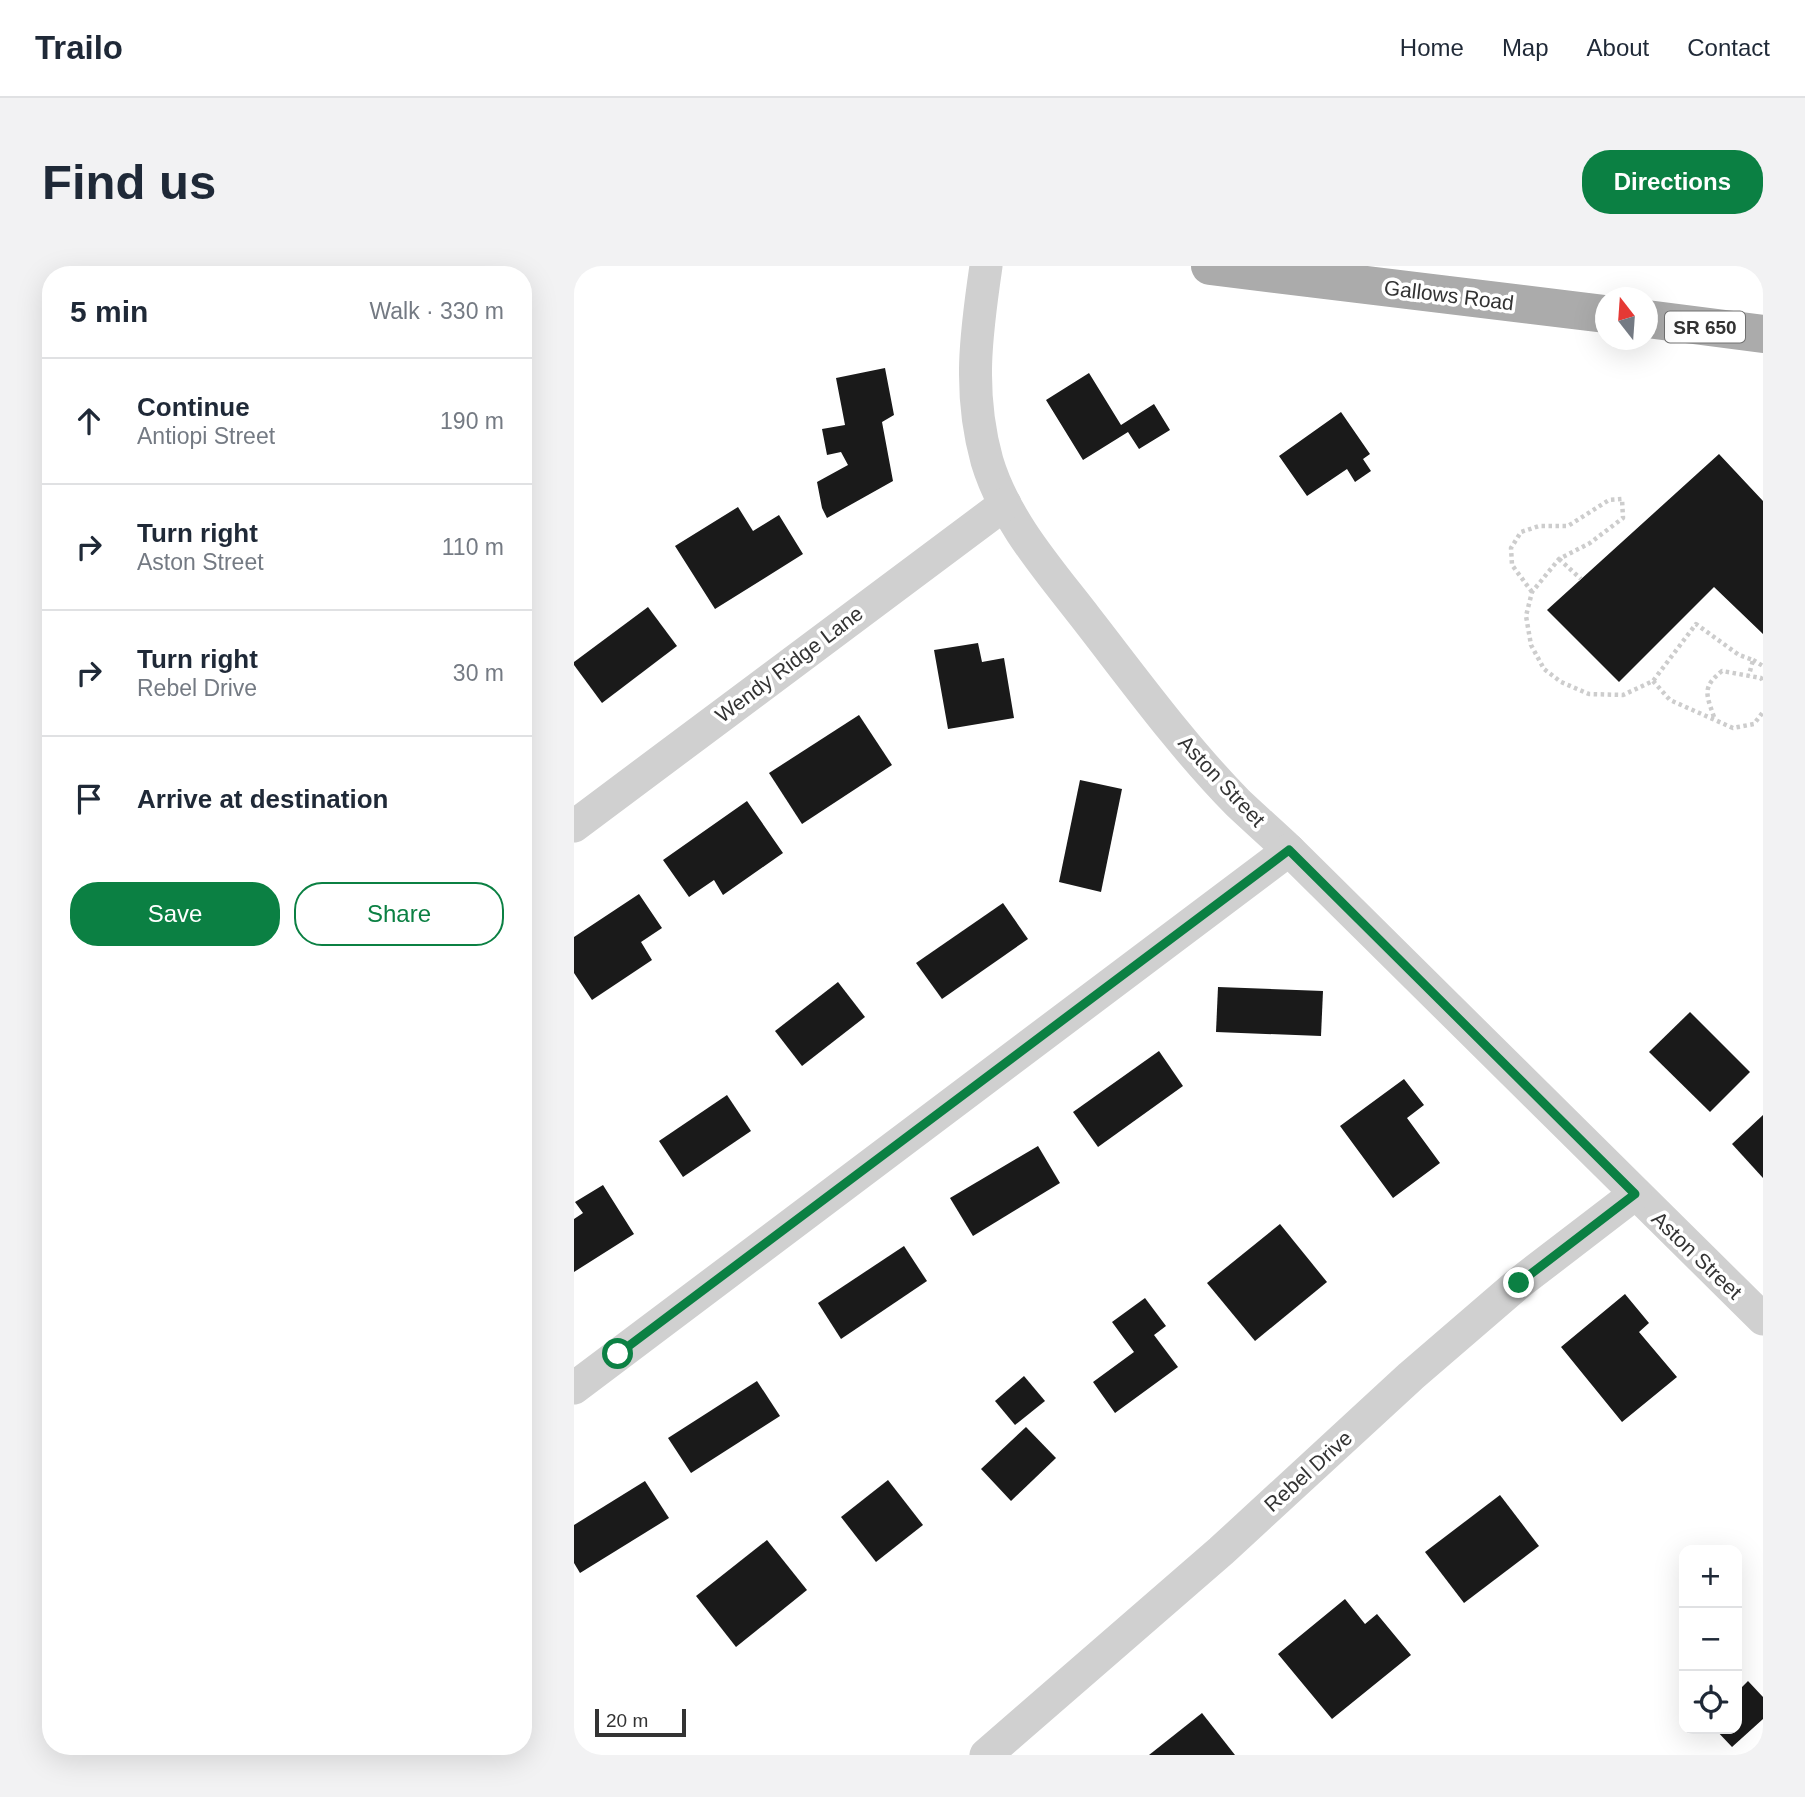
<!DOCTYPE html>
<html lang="en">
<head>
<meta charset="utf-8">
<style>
  :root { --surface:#fff; --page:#f2f2f3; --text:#1f2937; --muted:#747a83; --line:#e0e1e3; --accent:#0b8043 }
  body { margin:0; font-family:Arial,sans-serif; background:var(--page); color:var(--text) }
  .controls { position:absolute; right:21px; bottom:21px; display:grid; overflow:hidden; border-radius:14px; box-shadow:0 7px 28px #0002 }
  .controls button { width:63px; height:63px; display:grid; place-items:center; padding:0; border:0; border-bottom:2px solid var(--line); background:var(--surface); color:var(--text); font:35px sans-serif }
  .compass { position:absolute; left:1021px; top:21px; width:63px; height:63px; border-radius:50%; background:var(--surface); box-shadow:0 7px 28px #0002; rotate:343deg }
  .scale { position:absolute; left:21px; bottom:18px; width:91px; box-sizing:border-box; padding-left:7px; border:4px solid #333; border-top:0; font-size:19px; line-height:24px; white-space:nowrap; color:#333; -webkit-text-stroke:5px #fff; paint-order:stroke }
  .stop { position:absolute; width:21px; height:21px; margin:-16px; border:5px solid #0b8043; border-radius:50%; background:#fff }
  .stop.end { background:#0b8043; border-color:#fff; box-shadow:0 2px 7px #0008 }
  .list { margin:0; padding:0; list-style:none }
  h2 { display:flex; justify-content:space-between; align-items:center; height:91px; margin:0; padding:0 28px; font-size:30px }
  h2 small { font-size:23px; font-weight:400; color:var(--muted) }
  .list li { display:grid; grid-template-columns:46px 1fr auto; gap:21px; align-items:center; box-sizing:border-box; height:126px; padding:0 28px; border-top:2px solid var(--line) }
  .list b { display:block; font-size:26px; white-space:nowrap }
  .list p { margin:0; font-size:23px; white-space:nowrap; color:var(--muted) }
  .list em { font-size:23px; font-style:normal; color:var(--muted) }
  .actions { display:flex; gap:14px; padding:21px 28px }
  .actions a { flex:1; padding:16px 0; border:2px solid var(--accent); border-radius:28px; text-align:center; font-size:24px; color:var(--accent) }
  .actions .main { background:var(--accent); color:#fff }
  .icon { flex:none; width:38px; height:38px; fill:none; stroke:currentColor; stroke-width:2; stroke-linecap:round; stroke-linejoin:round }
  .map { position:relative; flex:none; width:1189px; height:1489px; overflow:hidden; border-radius:28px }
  header { display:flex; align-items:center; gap:42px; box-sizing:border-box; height:98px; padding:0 35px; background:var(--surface); border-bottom:2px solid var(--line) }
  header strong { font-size:33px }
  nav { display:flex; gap:38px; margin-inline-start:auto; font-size:24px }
  .intro { display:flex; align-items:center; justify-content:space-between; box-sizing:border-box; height:168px; padding:0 42px }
  h1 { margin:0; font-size:49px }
  .button { padding:18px 32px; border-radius:28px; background:var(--accent); color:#fff; font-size:24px; font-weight:700 }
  main { display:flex; gap:42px; padding:0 42px }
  aside { flex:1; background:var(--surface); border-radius:28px; box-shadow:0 7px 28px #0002 }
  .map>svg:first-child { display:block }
  .building { fill:#1a1a1a }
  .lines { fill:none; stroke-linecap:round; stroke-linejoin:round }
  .path { stroke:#cdcdcd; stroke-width:4.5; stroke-dasharray:3.5 3.5; stroke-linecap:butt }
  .minor { stroke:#d0d0d0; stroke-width:33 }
  .major { stroke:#ababab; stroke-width:38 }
  .route { stroke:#0b8043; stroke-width:9 }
  .labels { text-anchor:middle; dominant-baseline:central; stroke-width:7; stroke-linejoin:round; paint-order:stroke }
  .shield { fill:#fff; stroke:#707070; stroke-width:2 }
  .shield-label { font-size:19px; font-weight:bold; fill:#333 }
  .street-label { font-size:21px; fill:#333; stroke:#fff }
</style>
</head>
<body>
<header>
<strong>Trailo</strong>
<nav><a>Home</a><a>Map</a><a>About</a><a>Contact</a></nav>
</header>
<div class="intro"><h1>Find us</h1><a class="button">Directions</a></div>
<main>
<aside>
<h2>5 min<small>Walk · 330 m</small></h2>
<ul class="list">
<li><svg class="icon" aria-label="ahead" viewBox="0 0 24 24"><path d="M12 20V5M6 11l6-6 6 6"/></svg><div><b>Continue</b><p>Antiopi Street</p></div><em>190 m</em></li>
<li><svg class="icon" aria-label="right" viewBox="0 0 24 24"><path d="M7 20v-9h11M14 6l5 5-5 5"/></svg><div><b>Turn right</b><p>Aston Street</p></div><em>110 m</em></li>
<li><svg class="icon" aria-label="right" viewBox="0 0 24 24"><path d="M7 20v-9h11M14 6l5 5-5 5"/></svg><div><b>Turn right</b><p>Rebel Drive</p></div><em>30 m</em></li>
<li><svg class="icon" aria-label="arrive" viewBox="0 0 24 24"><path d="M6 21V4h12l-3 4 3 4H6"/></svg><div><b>Arrive at destination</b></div></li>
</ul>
<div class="actions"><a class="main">Save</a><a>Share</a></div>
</aside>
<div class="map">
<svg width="1189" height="1489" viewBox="0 0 1189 1489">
  <rect width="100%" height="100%" fill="#fff"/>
  <g class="building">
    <polygon points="311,102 320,149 308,156 319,215 253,252 248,242 243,216 274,199 267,186 253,189 248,163 271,159 262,112"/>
    <polygon points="515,107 547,159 580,138 596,164 565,183 554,166 509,194 472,134"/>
    <polygon points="767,146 796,188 789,193 797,205 781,216 773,203 733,230 705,190"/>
    <polygon points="1145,188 1189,235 1189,368 1140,321 1045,416 973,344"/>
    <polygon points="164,241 179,265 205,249 229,288 141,343 101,280"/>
    <polygon points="74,341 103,380 28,437 0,399 0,396"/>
    <polygon points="404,377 408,396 430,392 440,452 374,463 360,384"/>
    <polygon points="285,449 318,499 228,558 195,507"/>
    <polygon points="506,514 548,523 527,626 485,616"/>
    <polygon points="173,535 209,587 149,629 140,614 115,631 89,594"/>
    <polygon points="65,628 88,662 67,676 78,694 18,734 0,707 0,671"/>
    <polygon points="429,637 454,673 368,733 342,697"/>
    <polygon points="264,716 291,751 228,800 201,765"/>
    <polygon points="644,721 749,725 747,770 642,766"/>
    <polygon points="1116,746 1176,806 1136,846 1075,786"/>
    <polygon points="585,785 609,820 524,881 499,846"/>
    <polygon points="830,813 850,839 833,852 866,897 819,932 766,860"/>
    <polygon points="153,829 177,865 109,911 85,875"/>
    <polygon points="1189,849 1189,912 1158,878"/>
    <polygon points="464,880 486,917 399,970 376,932"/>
    <polygon points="29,919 60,968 0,1006 0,953 9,947 1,936"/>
    <polygon points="706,958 753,1016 681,1075 633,1017"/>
    <polygon points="330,980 353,1015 267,1073 244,1037"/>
    <polygon points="1051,1028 1075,1057 1065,1066 1103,1111 1048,1156 987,1081"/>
    <polygon points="571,1032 592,1060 580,1069 604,1101 541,1147 519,1116 560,1086 538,1056"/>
    <polygon points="450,1110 471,1135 441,1159 421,1135"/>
    <polygon points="183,1115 206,1150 117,1207 94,1172"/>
    <polygon points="452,1161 482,1192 437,1235 407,1203"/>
    <polygon points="314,1214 349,1259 302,1296 267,1251"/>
    <polygon points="71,1215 95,1252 6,1307 0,1297 0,1259"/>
    <polygon points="926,1229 965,1280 890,1337 851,1286"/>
    <polygon points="193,1274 233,1324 162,1381 122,1330"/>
    <polygon points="771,1333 791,1358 803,1348 837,1389 758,1453 704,1388"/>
    <polygon points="1174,1415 1189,1431 1189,1453 1158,1481 1141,1463 1163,1463 1163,1426"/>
    <polygon points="628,1447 661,1489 575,1489"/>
  </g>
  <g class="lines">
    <g class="path">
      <polyline points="985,293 1007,313"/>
      <polyline points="958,326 938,299 937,282 947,266 965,260 994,260 1035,234 1048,233 1049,252 1016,277 985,293 958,326 952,350 957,379 970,403 987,416 1015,428 1049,429 1079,415 1122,358 1165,389 1179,394 1175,409"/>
      <polyline points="1179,394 1189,400"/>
      <polyline points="1079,415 1096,434 1159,462 1180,458 1189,446"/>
      <path d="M1140,451C1132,428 1128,421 1148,405L1187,412L1189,416"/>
    </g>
    <g class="minor">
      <path d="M412,0C402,68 394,127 413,195C431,255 475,304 512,352C561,415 608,480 664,537C681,553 698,568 715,584L1189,1053"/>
      <polyline points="0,560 431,238"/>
      <polyline points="0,1122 715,584"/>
      <polyline points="412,1489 647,1285 837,1110 945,1017 1061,928"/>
    </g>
    <g class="major">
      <polyline points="636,0 1031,48"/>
      <polyline points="1073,53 1189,68"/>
    </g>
  </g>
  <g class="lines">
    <polyline class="route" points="44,1088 715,584 1061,928 945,1017"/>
  </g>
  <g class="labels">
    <rect class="shield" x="1091" y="45.5" width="80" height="31" rx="5"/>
    <g class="shield-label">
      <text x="1131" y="61">SR 650</text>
    </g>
    <g class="street-label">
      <text transform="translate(875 29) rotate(7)">Gallows Road</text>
      <text transform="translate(215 398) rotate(-37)">Wendy Ridge Lane</text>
      <text transform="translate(648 515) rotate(47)">Aston Street</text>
      <text transform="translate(1123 989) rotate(44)">Aston Street</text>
      <text transform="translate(734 1205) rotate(-42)">Rebel Drive</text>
    </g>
  </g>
</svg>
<div class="controls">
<button>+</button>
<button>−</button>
<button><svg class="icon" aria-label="locate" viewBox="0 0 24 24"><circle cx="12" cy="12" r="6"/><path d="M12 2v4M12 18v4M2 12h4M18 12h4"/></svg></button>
</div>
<svg class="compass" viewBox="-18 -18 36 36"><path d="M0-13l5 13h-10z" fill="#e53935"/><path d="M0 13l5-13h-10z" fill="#747a83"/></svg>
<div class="scale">20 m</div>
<div class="stop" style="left:44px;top:1088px"></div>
<div class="stop end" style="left:945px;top:1017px"></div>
</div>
</main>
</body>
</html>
